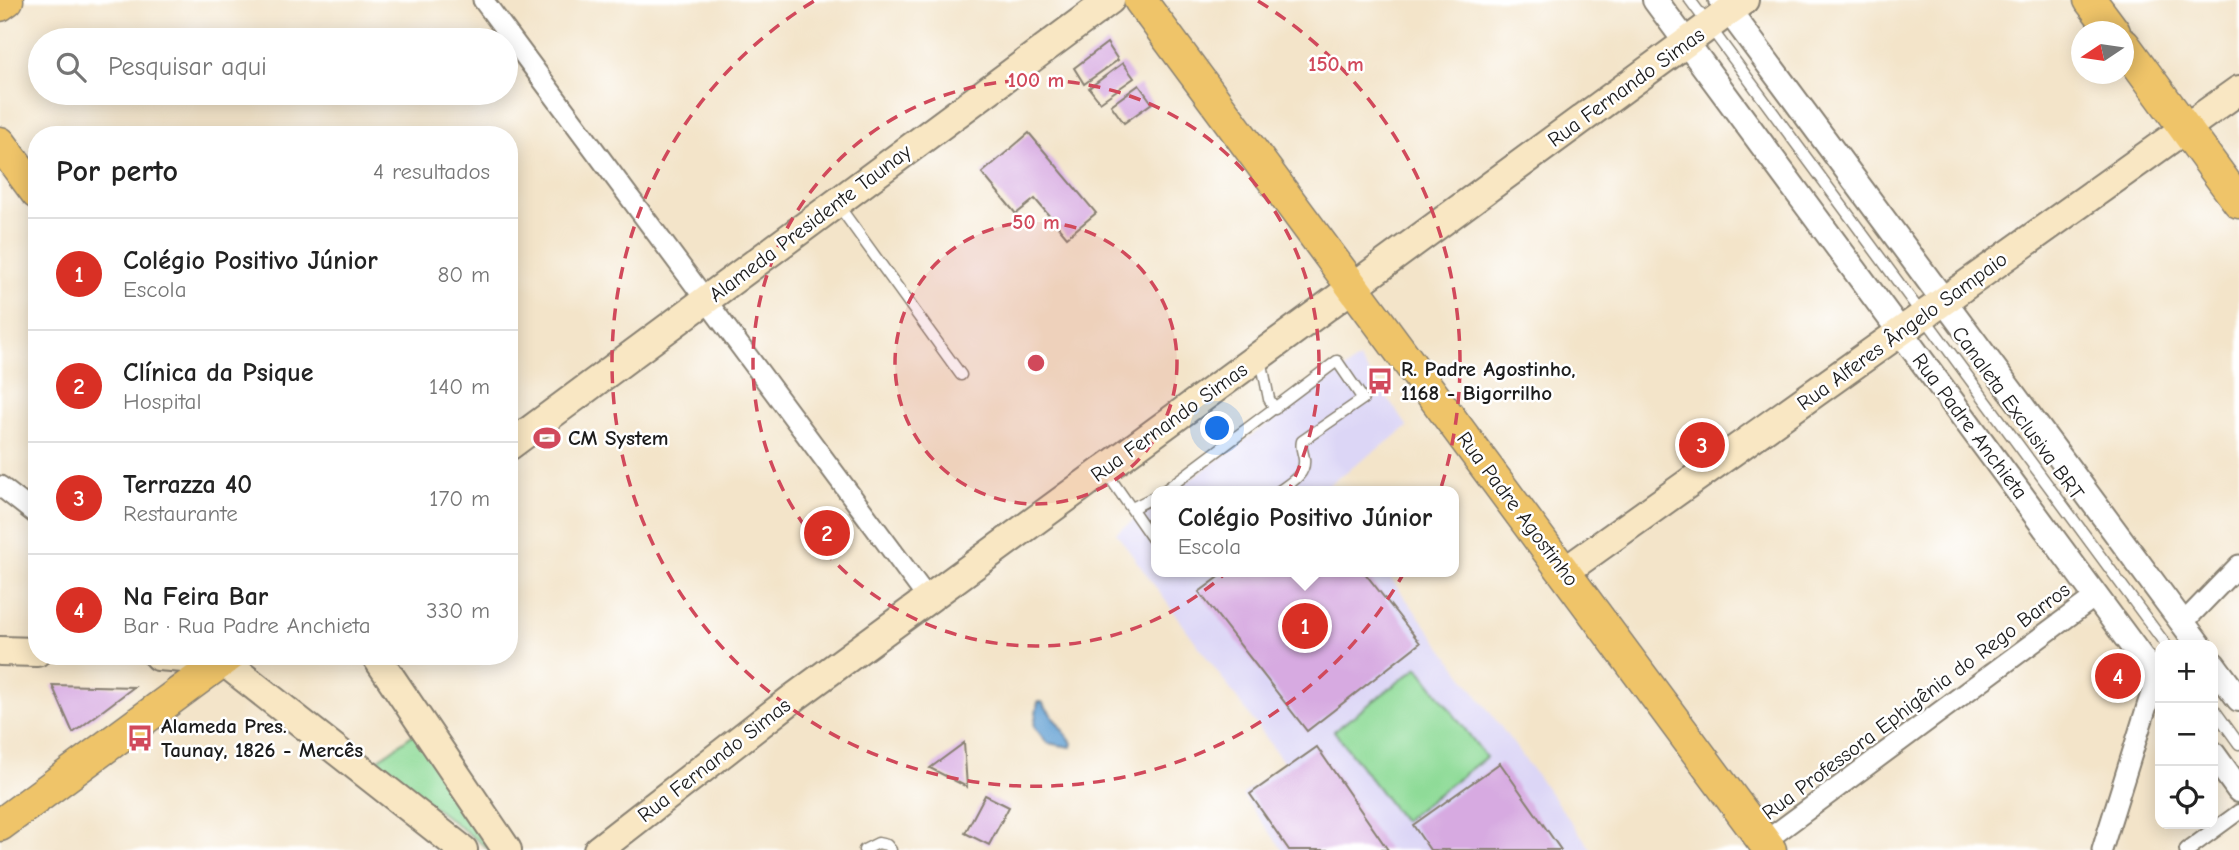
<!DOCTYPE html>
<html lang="pt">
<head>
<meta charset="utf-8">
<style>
  :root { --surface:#fff; --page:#f2f2f2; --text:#222; --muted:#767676; --line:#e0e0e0; --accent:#d93025 }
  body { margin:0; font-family:"Comic Neue",sans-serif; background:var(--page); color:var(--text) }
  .controls { position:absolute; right:21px; bottom:21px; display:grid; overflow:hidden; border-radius:14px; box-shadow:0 4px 18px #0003 }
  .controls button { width:63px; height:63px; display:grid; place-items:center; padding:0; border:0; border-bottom:2px solid var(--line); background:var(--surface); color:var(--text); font:35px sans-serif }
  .compass { position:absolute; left:2071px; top:21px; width:63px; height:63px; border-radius:50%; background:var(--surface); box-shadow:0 4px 18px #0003; rotate:257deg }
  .you { position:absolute; left:1218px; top:429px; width:24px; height:24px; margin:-18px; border:5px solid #fff; border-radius:50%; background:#1a73e8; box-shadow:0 0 0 10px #1a73e833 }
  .badge { display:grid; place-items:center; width:46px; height:46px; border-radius:50%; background:var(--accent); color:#fff; font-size:23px; font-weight:700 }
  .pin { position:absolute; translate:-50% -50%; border:4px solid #fff; box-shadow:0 2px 7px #0006 }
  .popup { position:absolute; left:1151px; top:486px; width:308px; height:91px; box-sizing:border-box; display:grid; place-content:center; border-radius:14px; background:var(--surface); filter:drop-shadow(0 2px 5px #0005); font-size:23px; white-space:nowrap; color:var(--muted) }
  .popup b { font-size:26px; color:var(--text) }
  .popup::after { content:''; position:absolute; left:50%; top:100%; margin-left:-14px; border:14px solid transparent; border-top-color:var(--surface) }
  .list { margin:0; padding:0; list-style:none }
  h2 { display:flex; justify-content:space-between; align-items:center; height:91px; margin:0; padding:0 28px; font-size:30px }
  h2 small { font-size:23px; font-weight:400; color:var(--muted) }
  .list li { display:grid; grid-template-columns:46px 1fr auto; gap:21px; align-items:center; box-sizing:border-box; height:112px; padding:0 28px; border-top:2px solid var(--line) }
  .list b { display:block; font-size:26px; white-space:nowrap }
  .list p { margin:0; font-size:23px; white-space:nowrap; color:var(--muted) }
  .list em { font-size:23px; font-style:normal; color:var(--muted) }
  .icon { flex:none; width:38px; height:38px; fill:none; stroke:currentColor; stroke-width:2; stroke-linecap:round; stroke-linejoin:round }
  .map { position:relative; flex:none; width:2239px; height:850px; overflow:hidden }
  .search { position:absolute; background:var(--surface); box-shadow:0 4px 18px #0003; left:28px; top:28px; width:490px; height:77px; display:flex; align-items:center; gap:18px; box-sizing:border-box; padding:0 24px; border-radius:38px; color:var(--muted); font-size:26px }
  .panel { position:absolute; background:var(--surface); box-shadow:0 4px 18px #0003; left:28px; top:126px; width:490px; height:539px; border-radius:28px }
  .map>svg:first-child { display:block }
  .built { fill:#dcd6f6 }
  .green { fill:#8fdb98; stroke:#567c5a; stroke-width:2 }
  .water { fill:#609fd2; stroke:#3e5e77; stroke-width:2 }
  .building { fill:#d7aae1 }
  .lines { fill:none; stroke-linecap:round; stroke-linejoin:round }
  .service-casing { stroke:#888072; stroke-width:13 }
  .pedestrian-casing { stroke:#888072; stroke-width:18 }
  .minor-casing { stroke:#888072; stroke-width:23 }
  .tertiary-casing { stroke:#888072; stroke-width:28 }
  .secondary-casing { stroke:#888072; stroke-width:32 }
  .primary-casing { stroke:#888072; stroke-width:35 }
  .service { stroke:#fff; stroke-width:10 }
  .pedestrian { stroke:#fff; stroke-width:14 }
  .minor { stroke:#fff; stroke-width:19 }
  .tertiary { stroke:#fff; stroke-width:24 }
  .secondary { stroke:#f9e7c3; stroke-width:28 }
  .primary { stroke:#efc469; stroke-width:32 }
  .ring { fill:none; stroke:#d1495b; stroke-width:3.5; stroke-dasharray:12 9 }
  .labels { text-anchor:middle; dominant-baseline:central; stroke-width:5; stroke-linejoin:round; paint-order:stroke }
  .street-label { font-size:21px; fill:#1c1c1c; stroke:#fff }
  .poi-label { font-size:21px; font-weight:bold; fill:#1c1c1c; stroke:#fff; text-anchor:start }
  .centre { fill:#d1495b; stroke:#fff; stroke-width:3.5 }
  .ring-label { font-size:21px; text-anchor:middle; font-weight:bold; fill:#d1495b; stroke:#fff; stroke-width:5; stroke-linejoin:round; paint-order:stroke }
</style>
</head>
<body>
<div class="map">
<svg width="2239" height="850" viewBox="0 0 2239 850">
  <rect width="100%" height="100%" fill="#fff"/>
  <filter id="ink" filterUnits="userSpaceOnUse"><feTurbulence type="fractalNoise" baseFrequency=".0143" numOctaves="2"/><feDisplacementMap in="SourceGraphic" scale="14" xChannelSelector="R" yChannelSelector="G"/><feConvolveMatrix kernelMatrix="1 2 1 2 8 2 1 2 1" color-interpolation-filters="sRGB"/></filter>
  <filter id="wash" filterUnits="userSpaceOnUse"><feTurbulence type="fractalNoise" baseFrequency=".00686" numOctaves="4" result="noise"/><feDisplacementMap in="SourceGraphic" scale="28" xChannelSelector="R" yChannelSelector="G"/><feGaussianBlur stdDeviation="1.57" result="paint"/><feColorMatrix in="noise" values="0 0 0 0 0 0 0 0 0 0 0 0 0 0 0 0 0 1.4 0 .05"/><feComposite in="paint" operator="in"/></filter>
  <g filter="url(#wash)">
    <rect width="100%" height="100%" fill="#f3e4c9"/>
    <g class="built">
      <polygon points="1359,359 1408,427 1324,488 1326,491 1174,491"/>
      <polygon points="1156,504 1156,572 1386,572 1592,850 1283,850 1242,795 1284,763 1116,533"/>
    </g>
    <g class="green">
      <polygon points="1418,667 1486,757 1403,821 1334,731"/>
      <polygon points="415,733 503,850 490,850 375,762"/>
    </g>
    <polygon class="water" points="1038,702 1042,702 1072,743 1071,747 1047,743 1034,726"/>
    <g id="blocks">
      <g class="building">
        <polygon points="1107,43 1118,60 1084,84 1074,68"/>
        <polygon points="1123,63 1134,78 1100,102 1089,88"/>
        <polygon points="1139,85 1152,103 1124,123 1111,105"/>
        <polygon points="1029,133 1096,213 1067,237 1035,199 1016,214 982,173"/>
        <polygon points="1226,572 1364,572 1420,643 1307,731 1199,592"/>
        <polygon points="52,685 134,687 73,733"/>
        <polygon points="964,743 967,787 930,768"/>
        <polygon points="1317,747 1388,850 1289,850 1250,794"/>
        <polygon points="1500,763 1561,850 1430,850 1413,825"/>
        <polygon points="985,795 1009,807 989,845 965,833"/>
      </g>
    </g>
  </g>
  <g filter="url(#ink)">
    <use href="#blocks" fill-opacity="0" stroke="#888072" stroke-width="2"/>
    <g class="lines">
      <g class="service-casing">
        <g id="service">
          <polyline points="1690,0 2166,645"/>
          <polyline points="838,205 961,375"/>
          <polyline points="1261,359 1269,399 1275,409"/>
          <polyline points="1106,472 1156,544"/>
          <path d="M1164,491L1337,361L1363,399L1302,441C1300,448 1303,451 1304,459C1306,475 1290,483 1279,491"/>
          <polyline points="1132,508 1156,496"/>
          <polyline points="2213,708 2239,744"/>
          <polyline points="864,850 878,843 887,845 891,850"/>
        </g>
      </g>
      <g class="pedestrian-casing">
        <polyline id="pedestrian" points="2187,850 2239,812"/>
      </g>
      <g class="minor-casing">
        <g id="minor">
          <polyline points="483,0 928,599"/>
          <polyline points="0,486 37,515"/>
          <polyline points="2183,623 2239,565"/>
          <polyline points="1764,842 2096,596"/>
          <polyline points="2102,850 2156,677"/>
        </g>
      </g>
      <g class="tertiary-casing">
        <g id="tertiary">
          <polyline points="1655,0 2160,683"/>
          <polyline points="1721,0 2199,645"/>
          <polyline points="2213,664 2239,699"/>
          <polyline points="2213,754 2239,790"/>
        </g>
      </g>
      <g class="secondary-casing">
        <g id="secondary">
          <polyline points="509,446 1110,0"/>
          <polyline points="1564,572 2239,90"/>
          <polyline points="0,651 37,652"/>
          <polyline points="158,656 223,661 463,850"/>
          <polyline points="376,656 507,850"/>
          <polyline points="598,850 792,699 1744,0"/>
        </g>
      </g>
      <g class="primary-casing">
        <g id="primary">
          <polyline points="1140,0 1770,850"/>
          <polyline points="2090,0 2114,32"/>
          <polyline points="0,5 7,0"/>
          <polyline points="2124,45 2239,202"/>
          <polyline points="0,143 37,193"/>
          <polyline points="0,825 229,656"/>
        </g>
      </g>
      <use href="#service" class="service"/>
      <use href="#pedestrian" class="pedestrian"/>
      <use href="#minor" class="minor"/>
      <use href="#tertiary" class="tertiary"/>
      <use href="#secondary" class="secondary"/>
      <use href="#primary" class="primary"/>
    </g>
  </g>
  <circle cx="1036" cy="363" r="141" fill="#d1495b" fill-opacity=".12"/>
  <g class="ring">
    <circle cx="1036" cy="363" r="141"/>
    <circle cx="1036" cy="363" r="283"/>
    <path d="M1258 1A424 424 0 1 1 814 1"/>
  </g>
  <defs>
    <g id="bus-bare" transform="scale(2.1)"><path d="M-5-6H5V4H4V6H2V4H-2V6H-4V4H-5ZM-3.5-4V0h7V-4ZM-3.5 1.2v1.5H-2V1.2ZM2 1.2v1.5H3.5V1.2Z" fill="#d1495b" stroke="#fff" stroke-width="2.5" paint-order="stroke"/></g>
    <g id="stadium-bare" transform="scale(2.1)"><path d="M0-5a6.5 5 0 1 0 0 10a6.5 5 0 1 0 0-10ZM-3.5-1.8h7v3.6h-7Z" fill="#d1495b" stroke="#fff" stroke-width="2.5" paint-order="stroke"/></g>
  </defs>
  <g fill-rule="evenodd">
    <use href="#bus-bare" x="1380" y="381"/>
    <use href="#stadium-bare" x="547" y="438"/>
    <use href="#bus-bare" x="140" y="738"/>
  </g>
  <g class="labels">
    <g class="street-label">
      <text transform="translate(1626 87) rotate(-36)">Rua Fernando Simas</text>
      <text transform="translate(810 223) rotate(-37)">Alameda Presidente Taunay</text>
      <text transform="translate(1902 331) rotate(-36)">Rua Alferes Ângelo Sampaio</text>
      <text transform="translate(2018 413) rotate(54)">Canaleta Exclusiva BRT</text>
      <text transform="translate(1169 422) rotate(-36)">Rua Fernando Simas</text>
      <text transform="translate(1970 426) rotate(53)">Rua Padre Anchieta</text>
      <text transform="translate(1518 509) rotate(53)">Rua Padre Agostinho</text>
      <text transform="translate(1916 701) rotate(-37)">Rua Professora Ephigênia do Rego Barros</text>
      <text transform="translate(714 760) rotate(-38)">Rua Fernando Simas</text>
    </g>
    <g class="poi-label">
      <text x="1401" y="369">R. Padre Agostinho,<tspan x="1401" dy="24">1168 - Bigorrilho</tspan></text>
      <text x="568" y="438">CM System</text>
      <text x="161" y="726">Alameda Pres.<tspan x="161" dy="24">Taunay, 1826 - Mercês</tspan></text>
    </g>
  </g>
  <circle cx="1036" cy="363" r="10" class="centre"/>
  <g class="ring-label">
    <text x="1336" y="71">150 m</text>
    <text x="1036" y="87">100 m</text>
    <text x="1036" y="229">50 m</text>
  </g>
</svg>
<div class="controls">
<button>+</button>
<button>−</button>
<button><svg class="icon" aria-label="locate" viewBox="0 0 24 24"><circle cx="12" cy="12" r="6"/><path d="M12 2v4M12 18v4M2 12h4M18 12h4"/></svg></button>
</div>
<svg class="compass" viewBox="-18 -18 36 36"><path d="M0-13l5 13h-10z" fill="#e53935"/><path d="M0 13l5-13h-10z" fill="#767676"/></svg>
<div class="you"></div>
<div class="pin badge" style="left:1305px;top:626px">1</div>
<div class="popup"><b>Colégio Positivo Júnior</b>Escola</div>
<div class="pin badge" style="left:827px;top:533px">2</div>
<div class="pin badge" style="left:1702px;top:445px">3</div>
<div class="pin badge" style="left:2118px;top:676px">4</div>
<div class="search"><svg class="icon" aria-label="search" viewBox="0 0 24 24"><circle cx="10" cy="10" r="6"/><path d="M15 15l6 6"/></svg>Pesquisar aqui</div>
<section class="panel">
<h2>Por perto<small>4 resultados</small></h2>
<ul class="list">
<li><span class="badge">1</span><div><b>Colégio Positivo Júnior</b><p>Escola</p></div><em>80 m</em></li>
<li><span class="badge">2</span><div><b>Clínica da Psique</b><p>Hospital</p></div><em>140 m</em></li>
<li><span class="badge">3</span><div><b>Terrazza 40</b><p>Restaurante</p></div><em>170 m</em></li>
<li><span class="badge">4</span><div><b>Na Feira Bar</b><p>Bar · Rua Padre Anchieta</p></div><em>330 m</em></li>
</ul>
</section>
</div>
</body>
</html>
